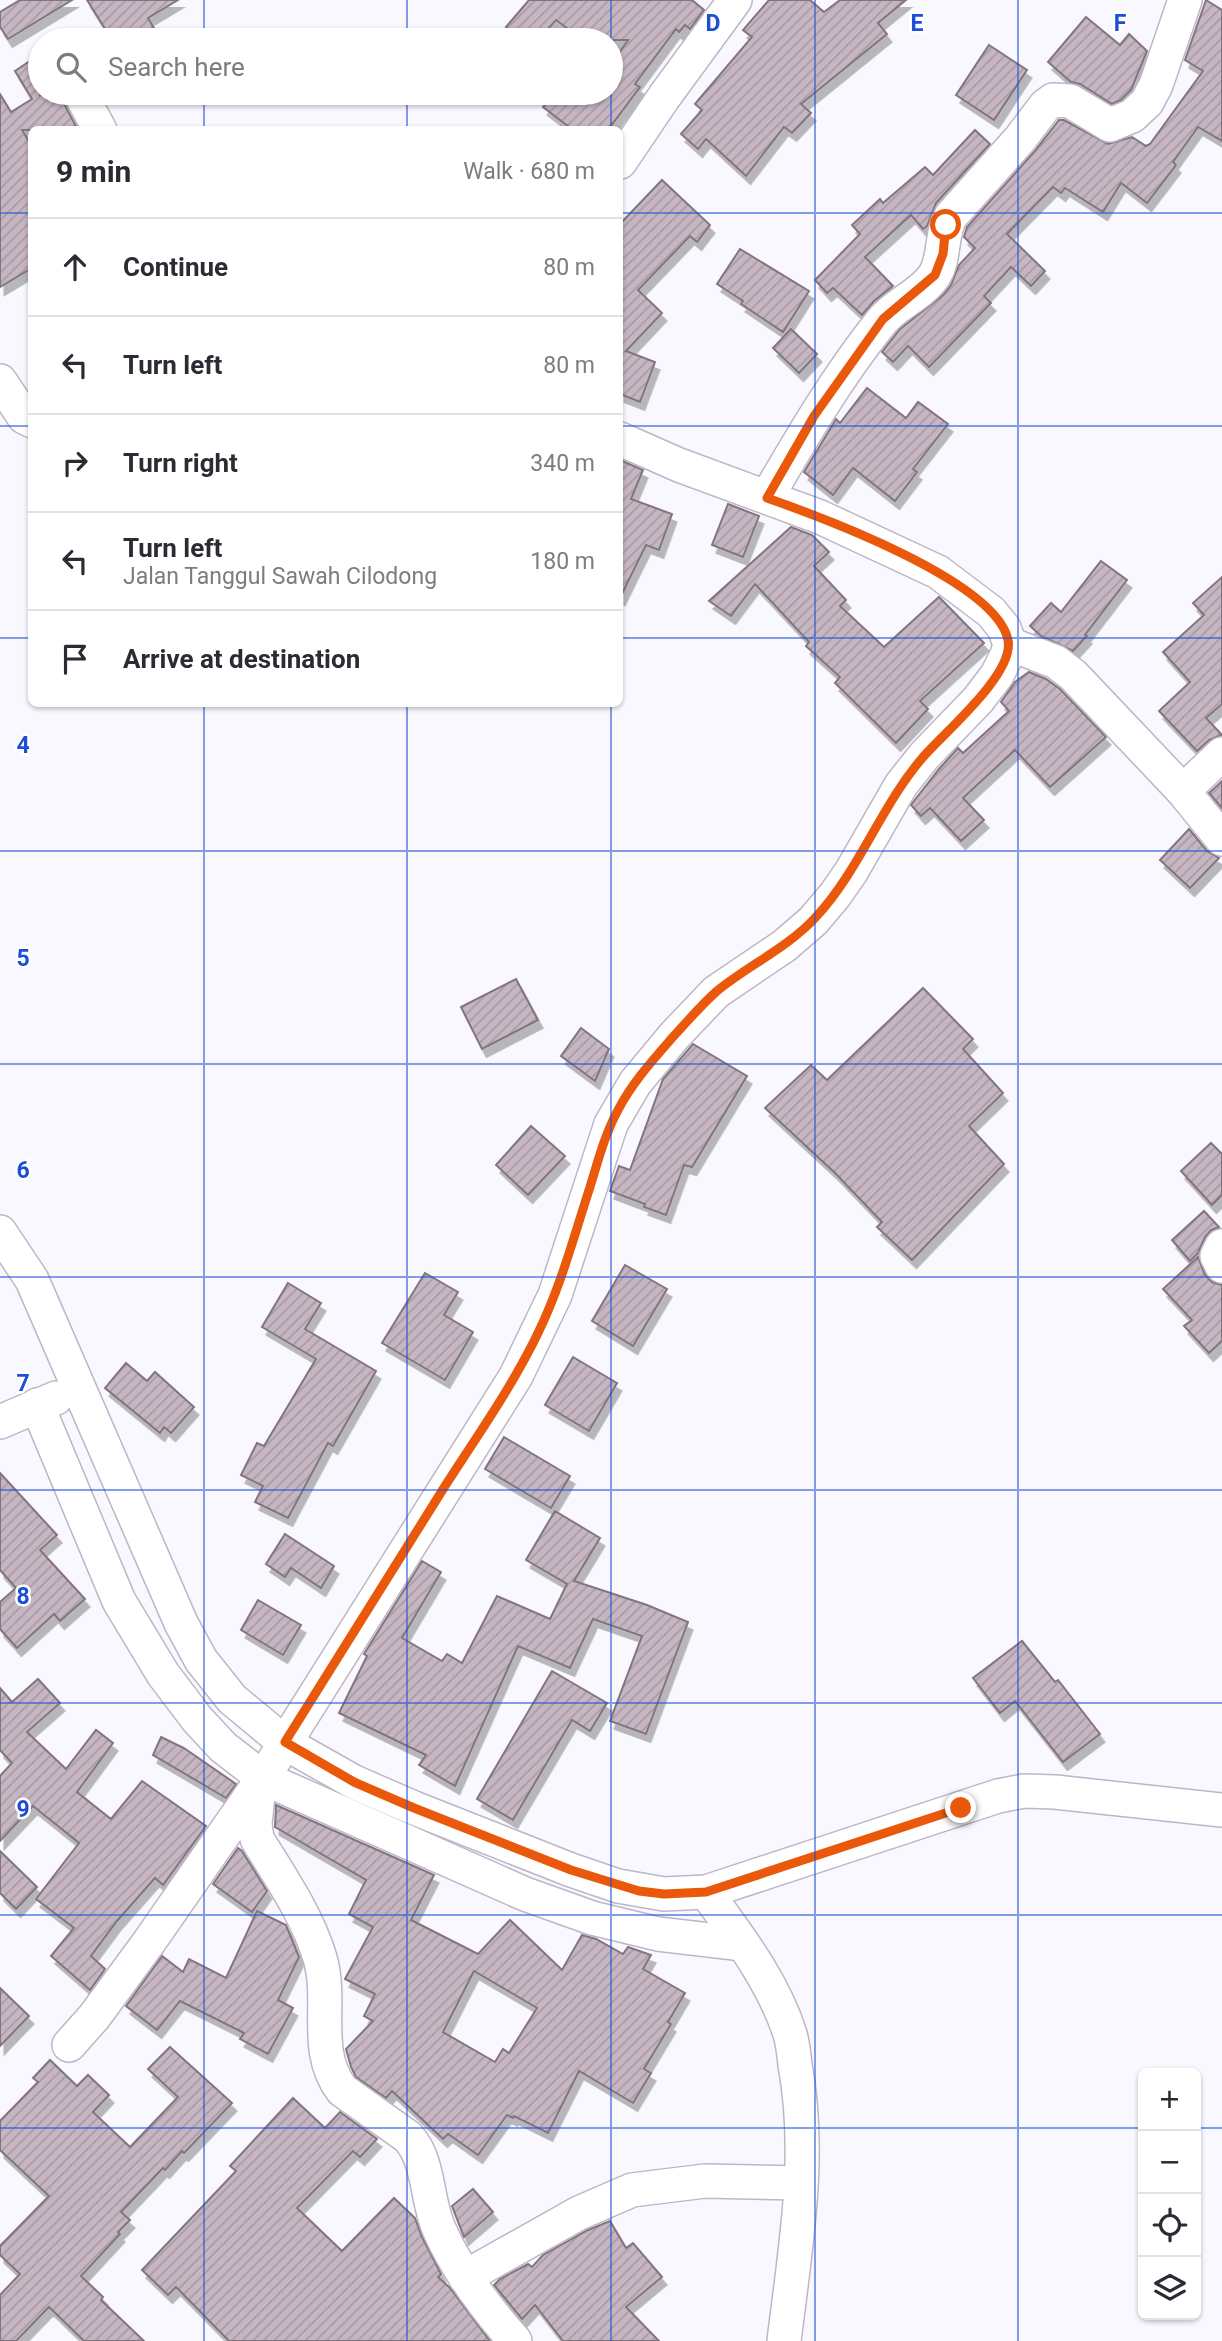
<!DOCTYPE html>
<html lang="en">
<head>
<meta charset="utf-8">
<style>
  :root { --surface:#fff; --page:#f2f2f3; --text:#2b2b33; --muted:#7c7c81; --line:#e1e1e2 }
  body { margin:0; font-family:Roboto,sans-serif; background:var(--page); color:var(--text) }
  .controls { position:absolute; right:21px; bottom:21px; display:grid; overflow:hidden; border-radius:10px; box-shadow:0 2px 5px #0004 }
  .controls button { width:63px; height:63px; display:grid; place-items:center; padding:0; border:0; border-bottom:2px solid var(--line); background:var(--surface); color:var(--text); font:35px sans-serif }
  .stop { position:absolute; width:21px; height:21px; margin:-16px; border:5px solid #ea580c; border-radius:50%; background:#fff }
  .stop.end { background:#ea580c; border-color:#fff; box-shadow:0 2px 7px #0008 }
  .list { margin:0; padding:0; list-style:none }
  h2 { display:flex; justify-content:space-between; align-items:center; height:91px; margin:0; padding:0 28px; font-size:30px }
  h2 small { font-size:23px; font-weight:400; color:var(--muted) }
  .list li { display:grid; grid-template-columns:46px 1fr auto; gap:21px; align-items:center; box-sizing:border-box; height:98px; padding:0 28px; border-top:2px solid var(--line) }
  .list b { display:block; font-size:26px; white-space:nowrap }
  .list p { margin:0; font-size:23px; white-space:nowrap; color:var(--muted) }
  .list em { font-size:23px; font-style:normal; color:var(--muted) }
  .icon { flex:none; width:38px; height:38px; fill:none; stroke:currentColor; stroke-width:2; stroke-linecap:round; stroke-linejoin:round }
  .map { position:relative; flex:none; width:1222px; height:2341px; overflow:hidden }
  .search { position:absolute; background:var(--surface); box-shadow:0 2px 5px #0004; left:28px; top:28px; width:595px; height:77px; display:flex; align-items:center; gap:18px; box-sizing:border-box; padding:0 24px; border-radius:38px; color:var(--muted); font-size:26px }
  .panel { position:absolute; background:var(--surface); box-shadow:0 2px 5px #0004; left:28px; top:126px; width:595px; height:581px; border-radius:10px }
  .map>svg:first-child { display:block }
  .building { fill:url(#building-hatch); stroke:#83747f; stroke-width:2; fill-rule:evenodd; filter:url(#shadow) }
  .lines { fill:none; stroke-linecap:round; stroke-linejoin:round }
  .minor-casing { stroke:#bcb6c7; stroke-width:36 }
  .minor { stroke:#fff; stroke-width:33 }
  .route { stroke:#ea580c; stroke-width:9 }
  .grid { fill:none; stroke:#1d4ed8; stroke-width:2; stroke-opacity:0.55 }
  .grid-label { font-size:23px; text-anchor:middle; font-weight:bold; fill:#1d4ed8; stroke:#fff; stroke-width:5; stroke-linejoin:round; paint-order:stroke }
</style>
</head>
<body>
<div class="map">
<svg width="1222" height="2341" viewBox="0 0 1222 2341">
  <defs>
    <pattern id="building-hatch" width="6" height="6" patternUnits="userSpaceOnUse" patternTransform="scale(1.75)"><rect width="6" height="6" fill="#c6b6c2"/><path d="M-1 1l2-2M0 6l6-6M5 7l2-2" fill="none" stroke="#a99ba6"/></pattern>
    <filter id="shadow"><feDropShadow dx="4.5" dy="8" stdDeviation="0" flood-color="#0004"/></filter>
  </defs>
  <rect width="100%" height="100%" fill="#faf8ff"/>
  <g class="building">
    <polygon points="20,0 72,0 8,39 0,27 0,12"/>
    <polygon points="87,0 178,0 148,18 161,40 112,40"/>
    <polygon points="529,0 692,0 704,10 690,29 685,25 679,32 676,29 635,84 640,87 608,130 573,130 543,107 554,93 611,93 611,64 628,40 583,40 556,20 538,40 521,40 506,27"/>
    <polygon points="769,0 810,0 824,12 840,0 906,0 878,23 887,34 801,104 811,113 792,133 784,127 746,176 706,139 698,149 681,134 702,110 695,104 752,37 743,30"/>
    <polygon points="1206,0 1222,10 1222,141 1198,127 1173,162 1176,165 1147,203 1121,183 1103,212 1065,188 1061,193 1053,187 1007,234 1045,271 1031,286 1011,267 984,296 991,303 929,367 908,346 893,362 882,352 900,329 943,295 951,285 959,265 975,248 964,237 967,227 1034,152 1059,120 1064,120 1108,144 1132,137 1146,146 1150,144 1203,71 1185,60"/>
    <polygon points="1086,17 1120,45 1129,34 1147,51 1131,90 1121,100 1112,104 1080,84 1071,82 1048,62"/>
    <polygon points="989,45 1027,70 994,120 956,95"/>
    <polygon points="33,59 40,71 40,95 61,93 63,102 78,130 22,130 32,146 32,268 0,287 0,94 11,112 32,99 15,71"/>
    <polygon points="975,130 990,144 936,203 927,226 923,229 911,215 865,257 893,286 874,301 862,315 833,288 827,293 815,280 860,234 852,225 880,199 883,203 925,167 933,175"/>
    <polygon points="662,180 710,225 697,242 690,236 638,290 662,313 626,351 655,362 640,402 620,394 620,224"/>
    <polygon points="740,249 809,291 783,332 741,304 743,301 717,284"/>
    <polygon points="791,329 817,354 799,373 773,348"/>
    <polygon points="867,388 906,418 918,402 948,424 913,469 917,472 895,501 853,468 833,495 804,472 836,419 840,423"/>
    <polygon points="620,460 643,470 631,499 672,514 659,550 646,545 620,598"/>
    <polygon points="728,504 759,516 743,557 712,545"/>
    <polygon points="791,527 812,535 829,552 814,566 846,600 840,606 884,647 939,597 984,643 920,701 928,709 896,743 835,683 840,677 806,646 809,642 755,584 731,616 709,601"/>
    <polygon points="1101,561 1127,580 1085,635 1087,636 1073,651 1041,636 1030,626 1051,603 1061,612"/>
    <polygon points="1222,577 1222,704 1206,718 1222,735 1209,740 1197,751 1159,711 1190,682 1163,652 1204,615 1193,603"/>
    <polygon points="1029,672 1046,679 1060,689 1106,737 1050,787 1015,750 963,798 984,820 961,841 930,808 921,816 911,805 939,769 958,748 963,753 1009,711 1001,702 1015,682"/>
    <polygon points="1222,781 1222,808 1209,793"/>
    <polygon points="1189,829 1207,851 1219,858 1190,888 1160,860"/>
    <polygon points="516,979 538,1020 482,1049 461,1007"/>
    <polygon points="923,988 973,1039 963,1049 1003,1093 969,1126 1004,1164 912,1260 877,1227 882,1222 835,1173 765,1108 811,1065 827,1080"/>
    <polygon points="581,1028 609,1049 595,1081 561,1056"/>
    <polygon points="693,1044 747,1076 692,1167 684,1165 666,1215 644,1207 645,1204 610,1191 619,1166 630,1170 663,1079"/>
    <polygon points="531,1126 565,1156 528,1195 496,1165"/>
    <polygon points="1211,1143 1222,1154 1222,1195 1212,1205 1181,1171"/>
    <polygon points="1204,1211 1219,1227 1211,1230 1205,1237 1198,1253 1190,1261 1172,1240"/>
    <polygon points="1198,1257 1205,1275 1212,1282 1222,1285 1222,1341 1209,1353 1184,1326 1192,1320 1163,1289"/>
    <polygon points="625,1265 667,1289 633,1346 592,1321"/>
    <polygon points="425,1273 458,1292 444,1315 473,1332 445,1380 382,1343"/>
    <polygon points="288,1283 321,1303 305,1329 376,1371 333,1446 328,1443 288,1518 255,1502 263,1486 241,1475 257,1443 264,1446 316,1359 262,1327"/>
    <polygon points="573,1357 617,1383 589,1431 545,1405"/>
    <polygon points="126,1363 147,1381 155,1372 194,1407 171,1433 164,1427 160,1433 105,1388"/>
    <polygon points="504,1437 570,1476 551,1508 485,1469"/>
    <polygon points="0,1473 57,1535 40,1550 85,1599 60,1621 54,1614 17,1648 0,1629 0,1602 16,1588 0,1570"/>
    <polygon points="555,1511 600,1538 574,1581 647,1605 688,1622 646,1734 610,1721 642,1636 593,1619 570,1668 518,1646 455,1786 419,1765 426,1755 339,1713 367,1656 364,1654 422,1561 441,1572 402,1638 442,1661 447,1654 462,1663 497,1596 550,1619 567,1584 526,1560"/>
    <polygon points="285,1534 334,1566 321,1588 291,1568 285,1577 266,1564"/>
    <polygon points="258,1600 301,1625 283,1655 241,1630"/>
    <polygon points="1022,1641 1055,1682 1058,1680 1100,1734 1063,1762 1015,1701 1000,1713 973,1678"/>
    <polygon points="552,1671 607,1703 590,1731 572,1720 513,1820 477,1799"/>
    <polygon points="38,1679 60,1703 27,1732 66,1769 96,1730 113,1743 77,1792 111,1819 142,1781 206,1826 163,1885 155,1878 117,1921 91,1956 105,1969 90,1990 51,1956 74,1928 36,1899 79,1843 33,1806 0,1841 0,1776 12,1763 0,1750 0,1688 12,1702"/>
    <polygon points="161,1737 184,1748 236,1784 226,1798 153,1755"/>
    <path d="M276,1805L434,1875L411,1920L478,1954L510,1920L562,1970L582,1935L596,1939L623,1954L628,1947L651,1955L643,1969L685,1993L668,2022L671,2024L644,2069L651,2073L633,2103L579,2071L548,2133L514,2116L513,2118L507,2115L478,2155L448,2134L443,2139L392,2091L386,2098L356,2077L351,2067L346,2049L373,2021L364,2016L375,1994L345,1979L373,1927L349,1914L366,1880L275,1827ZM474,1971L537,2008L509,2053L503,2049L495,2062L443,2032Z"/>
    <polygon points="238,1848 242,1851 267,1891 252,1912 213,1884"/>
    <polygon points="0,1851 37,1887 16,1909 0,1893"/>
    <polygon points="257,1911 286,1925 299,1957 278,2000 293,2008 268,2054 240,2039 244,2033 180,2001 157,2030 126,2006 162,1956 183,1972 189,1959 226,1978"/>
    <polygon points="0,1988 29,2016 0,2046"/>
    <polygon points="170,2047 232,2103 184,2153 182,2151 165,2170 163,2168 121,2212 130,2220 118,2232 120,2234 81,2276 103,2297 101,2300 144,2341 84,2341 49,2307 16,2341 0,2341 0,2295 20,2274 0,2255 0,2246 49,2196 0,2150 0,2121 38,2082 33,2078 50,2060 77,2086 88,2075 109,2095 93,2112 130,2147 178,2097 148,2069"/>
    <polygon points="293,2098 325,2128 340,2112 377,2139 360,2157 353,2151 297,2208 342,2251 394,2198 415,2218 422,2237 441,2274 438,2277 450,2288 490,2341 229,2341 176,2287 168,2295 142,2270 236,2171 230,2166"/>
    <polygon points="473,2189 493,2212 464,2237 452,2206"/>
    <polygon points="610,2221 626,2248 633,2243 662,2277 626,2307 659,2341 563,2341 535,2305 522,2319 494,2285 500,2279 528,2264 532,2267 543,2255 588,2230"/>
  </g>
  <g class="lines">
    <g class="minor-casing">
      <g id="minor">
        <polyline points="80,93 100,130"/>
        <polyline points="620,162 664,97 735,0"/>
        <polyline points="0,381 24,417 32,421"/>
        <path d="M767,497C802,437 837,377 881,322C895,304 921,295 934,276C946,257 940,235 951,216L1020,139L1045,106L1053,100L1070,101L1110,125L1132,116L1147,102L1156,85L1185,0"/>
        <polyline points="1010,644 1056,662 1073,675 1183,791 1222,839"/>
        <polyline points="1183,791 1222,754"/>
        <polyline points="0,1232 32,1280 181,1623 201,1660 232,1699 285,1743 354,1782 414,1808 571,1870 618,1886 664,1894 706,1892 998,1796 1024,1791 1055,1792 1222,1810"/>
        <polyline points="1222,1246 1217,1256 1222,1266"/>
        <polyline points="37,1405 119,1601 163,1674 197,1719 223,1747 263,1778 525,1894 592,1918 658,1934 743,1944"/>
        <polyline points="0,1422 56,1398"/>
        <path d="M259,1785L255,1824L257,1839C281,1878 307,1915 320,1958C333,2002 312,2051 342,2090L408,2137C430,2161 426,2200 439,2229C457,2270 485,2307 515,2341"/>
        <path d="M706,1892C738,1936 773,1981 790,2034C793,2044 794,2055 795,2065C812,2156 795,2250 784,2341"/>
        <polyline points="69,2045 94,2017 149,1942 263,1778 516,1376 555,1295 611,1124 635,1083 674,1036 716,992 784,946 813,921 835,895 851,872 901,785 924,756 978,700 997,675 1007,655 1010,644 1004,628 991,612 938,572 820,517 679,465 620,439"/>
        <polyline points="465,2277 579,2213 632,2190 705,2181 801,2183"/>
      </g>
    </g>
    <use href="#minor" class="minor"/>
  </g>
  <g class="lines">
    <path class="route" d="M946,225L943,254L935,275L883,319L814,416L767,498C821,517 996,581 1008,640C1015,673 945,732 924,756C881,805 860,870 815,918C787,948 749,965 717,991C701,1005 686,1023 672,1038C652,1061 632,1083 618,1110C605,1134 598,1161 590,1187C574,1236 561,1286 538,1333C512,1387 477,1436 445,1486C391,1572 338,1657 285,1742L354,1782L414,1808L571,1870L639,1891L664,1894L706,1892L961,1808"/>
  </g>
  <path class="grid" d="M204,0V40M407,0V40M611,0V130M815,0V2341M1018,0V2341M204,93V130M407,93V130M0,213H32M620,213H1222M0,426H32M620,426H1222M0,638H32M620,638H1222M204,704V2341M407,704V2341M611,704V2341M0,851H1222M0,1064H1222M0,1277H1222M0,1490H1222M0,1703H1222M0,1915H1222M0,2128H1143M1196,2128H1222"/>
  <g class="grid-label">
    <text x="713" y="31">D</text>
    <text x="917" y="31">E</text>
    <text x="1120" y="31">F</text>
    <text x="23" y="753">4</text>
    <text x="23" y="966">5</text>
    <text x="23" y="1178">6</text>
    <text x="23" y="1391">7</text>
    <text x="23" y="1604">8</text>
    <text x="23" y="1817">9</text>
  </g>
</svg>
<div class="controls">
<button>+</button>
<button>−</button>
<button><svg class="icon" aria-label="locate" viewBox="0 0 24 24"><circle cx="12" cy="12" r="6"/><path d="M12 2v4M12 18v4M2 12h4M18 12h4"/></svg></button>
<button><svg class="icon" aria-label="layers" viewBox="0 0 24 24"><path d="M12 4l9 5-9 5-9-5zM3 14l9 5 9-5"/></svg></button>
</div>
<div class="stop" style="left:946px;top:225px"></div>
<div class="stop end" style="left:961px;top:1808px"></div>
<div class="search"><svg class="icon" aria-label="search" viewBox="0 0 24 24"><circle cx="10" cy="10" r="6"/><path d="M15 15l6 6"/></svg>Search here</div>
<section class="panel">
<h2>9 min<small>Walk · 680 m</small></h2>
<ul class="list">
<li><svg class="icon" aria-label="ahead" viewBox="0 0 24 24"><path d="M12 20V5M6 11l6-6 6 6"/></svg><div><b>Continue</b></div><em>80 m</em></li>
<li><svg class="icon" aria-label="left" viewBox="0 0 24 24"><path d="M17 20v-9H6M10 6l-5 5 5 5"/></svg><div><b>Turn left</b></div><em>80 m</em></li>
<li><svg class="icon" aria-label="right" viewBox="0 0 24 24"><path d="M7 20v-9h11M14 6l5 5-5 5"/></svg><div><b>Turn right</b></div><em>340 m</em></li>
<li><svg class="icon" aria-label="left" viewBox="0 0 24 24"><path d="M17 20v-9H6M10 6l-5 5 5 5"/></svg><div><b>Turn left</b><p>Jalan Tanggul Sawah Cilodong</p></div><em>180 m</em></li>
<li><svg class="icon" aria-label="arrive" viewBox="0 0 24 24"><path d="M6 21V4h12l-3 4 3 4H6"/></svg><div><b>Arrive at destination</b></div></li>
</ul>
</section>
</div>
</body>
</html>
